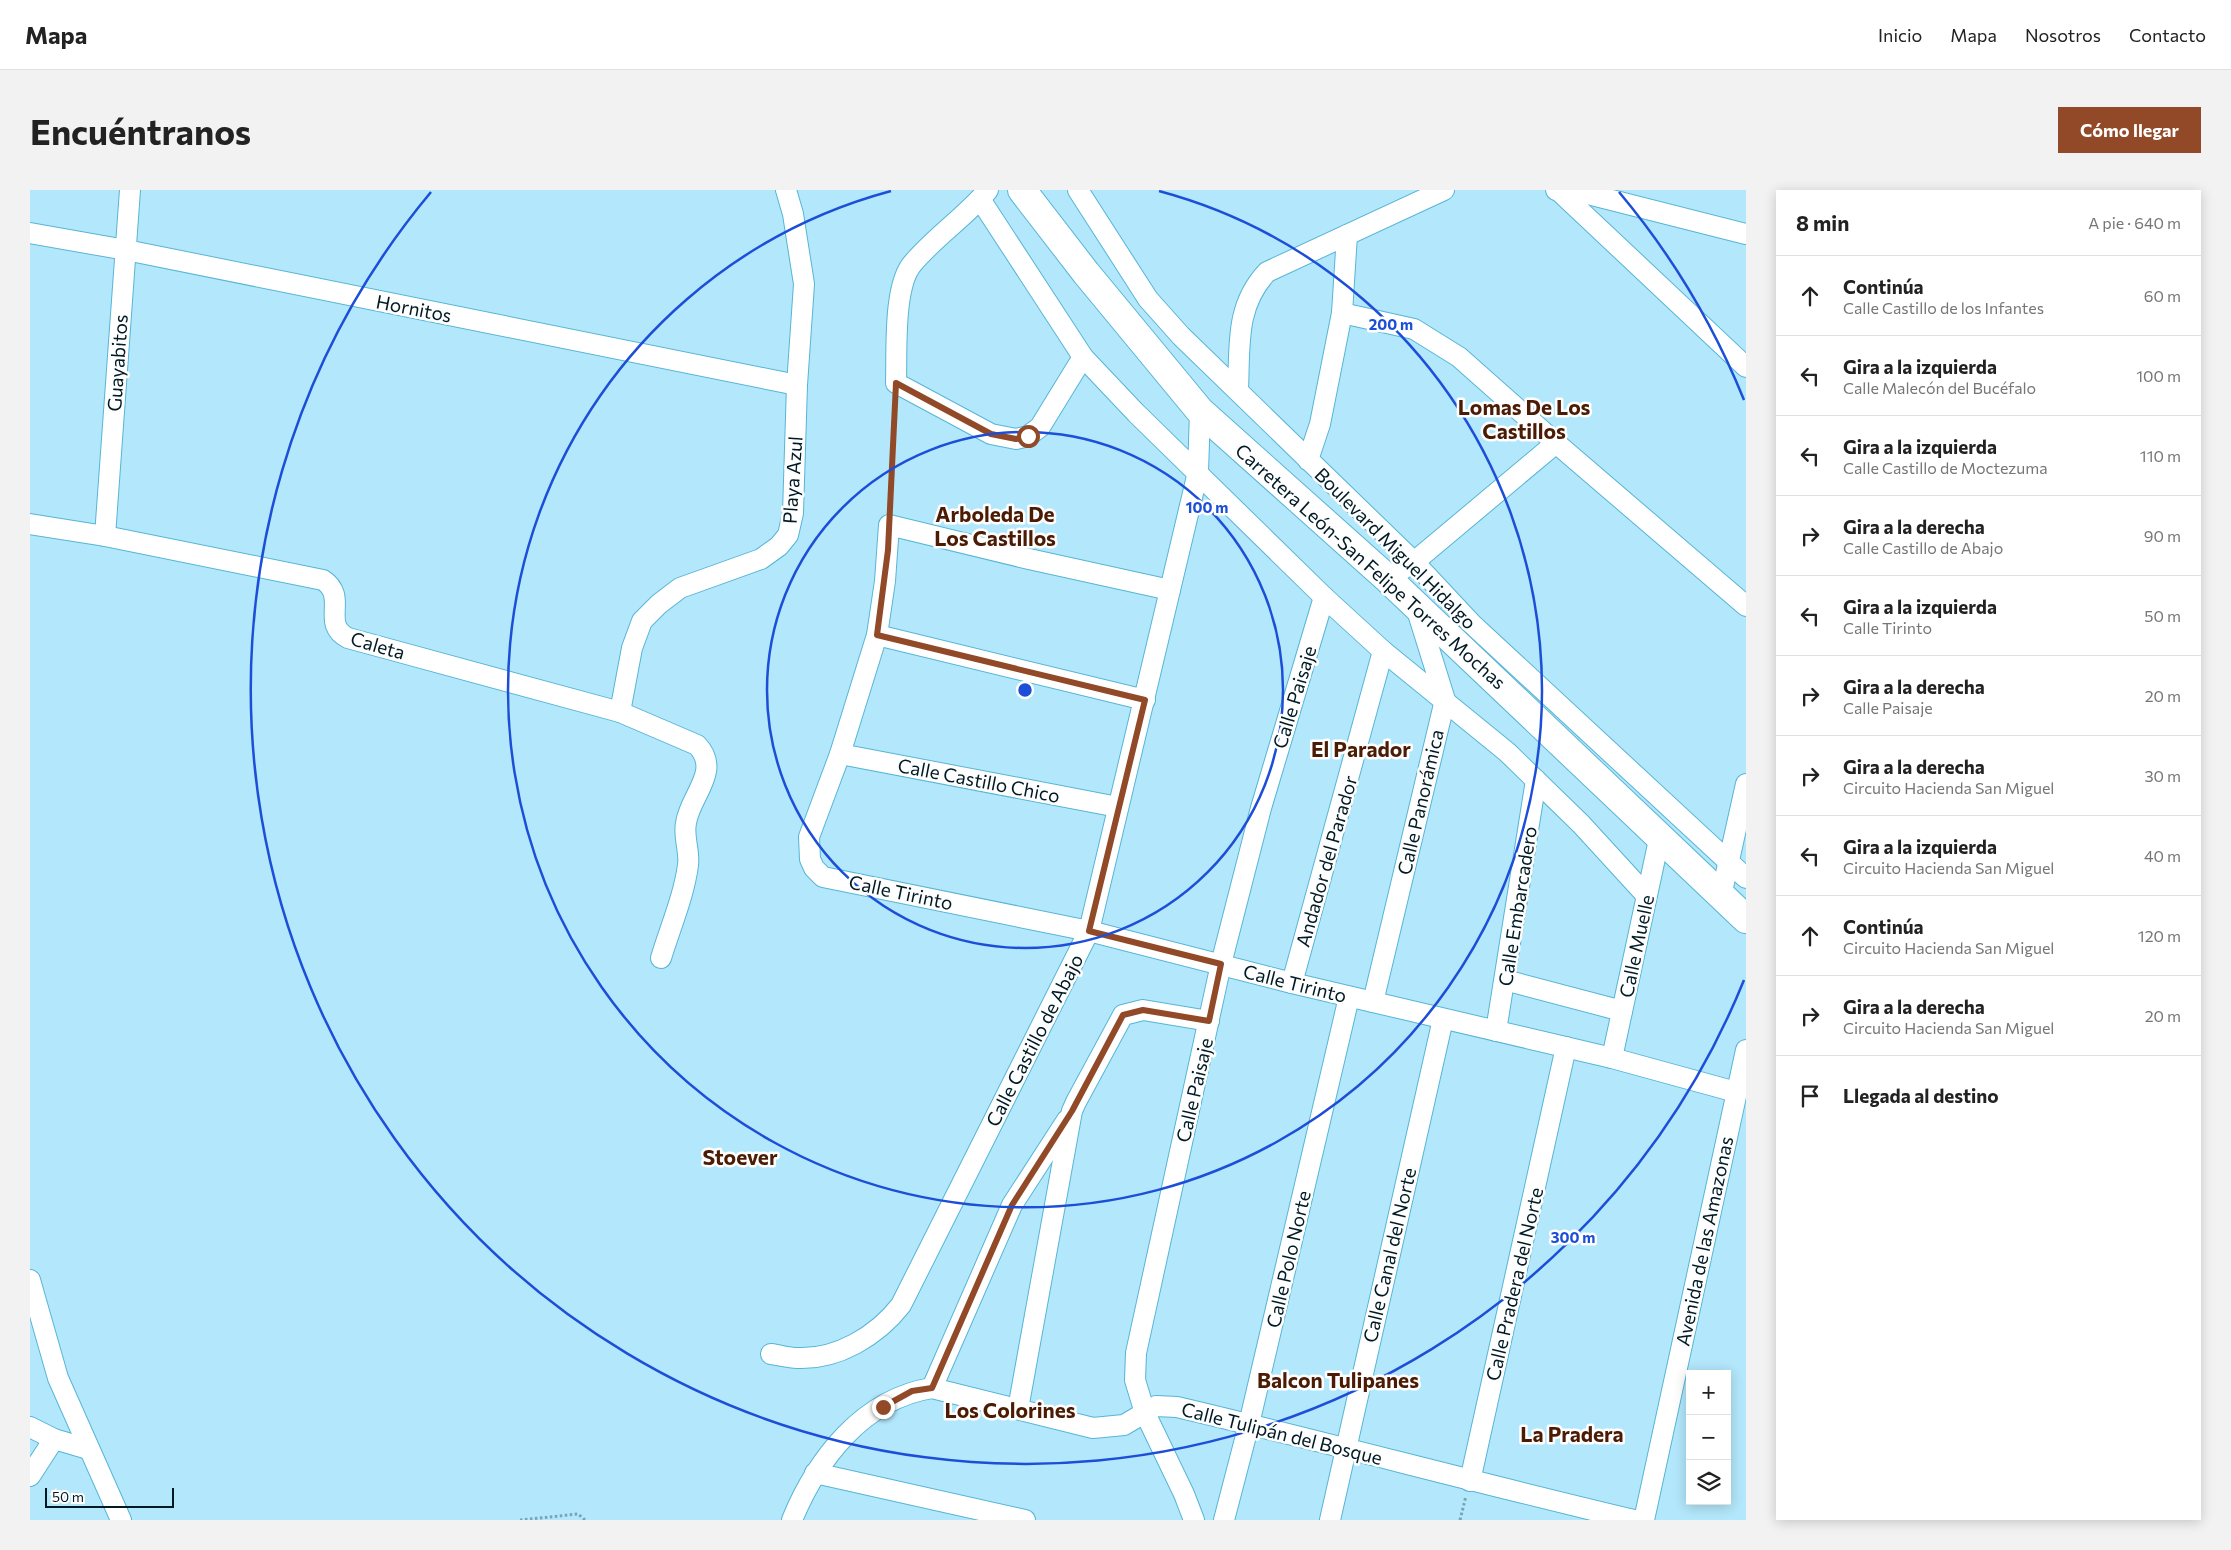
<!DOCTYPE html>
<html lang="es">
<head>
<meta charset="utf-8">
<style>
  :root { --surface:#fff; --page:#f2f2f2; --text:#222; --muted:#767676; --line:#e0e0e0; --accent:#914927 }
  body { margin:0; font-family:Commissioner,sans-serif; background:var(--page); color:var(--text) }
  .controls { position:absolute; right:15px; bottom:15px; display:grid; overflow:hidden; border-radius:0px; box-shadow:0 2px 12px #0003 }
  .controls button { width:45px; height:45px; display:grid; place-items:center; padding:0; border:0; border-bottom:1px solid var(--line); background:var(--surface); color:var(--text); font:25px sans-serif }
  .scale { position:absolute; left:15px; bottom:12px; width:129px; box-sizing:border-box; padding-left:5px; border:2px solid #001a24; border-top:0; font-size:14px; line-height:18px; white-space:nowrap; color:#001a24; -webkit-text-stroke:4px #fefefe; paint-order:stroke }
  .stop { position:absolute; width:15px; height:15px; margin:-11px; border:4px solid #914927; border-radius:50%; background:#fff }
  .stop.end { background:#914927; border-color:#fff; box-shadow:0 1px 5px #0008 }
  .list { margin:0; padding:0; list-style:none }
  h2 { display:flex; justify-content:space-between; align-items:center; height:65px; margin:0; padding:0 20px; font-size:21px }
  h2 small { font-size:16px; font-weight:400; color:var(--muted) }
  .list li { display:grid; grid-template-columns:32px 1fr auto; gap:15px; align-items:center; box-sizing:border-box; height:80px; padding:0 20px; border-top:1px solid var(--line) }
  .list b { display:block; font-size:19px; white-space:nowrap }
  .list p { margin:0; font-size:16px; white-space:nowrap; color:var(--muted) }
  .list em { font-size:16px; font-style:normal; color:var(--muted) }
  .icon { flex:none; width:28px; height:28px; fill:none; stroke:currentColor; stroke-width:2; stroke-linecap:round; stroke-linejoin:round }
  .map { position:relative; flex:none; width:1716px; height:1330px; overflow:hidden; border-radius:0px }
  header { display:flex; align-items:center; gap:30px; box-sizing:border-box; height:70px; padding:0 25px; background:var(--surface); border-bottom:1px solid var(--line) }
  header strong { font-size:24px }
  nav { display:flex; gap:28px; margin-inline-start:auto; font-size:18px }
  .intro { display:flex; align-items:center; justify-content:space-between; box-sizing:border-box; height:120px; padding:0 30px }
  h1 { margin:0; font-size:35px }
  .button { padding:12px 22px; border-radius:0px; background:var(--accent); color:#fff; font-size:18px; font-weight:700 }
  main { display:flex; gap:30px; padding:0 30px }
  aside { flex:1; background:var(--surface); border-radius:0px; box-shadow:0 2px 12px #0003 }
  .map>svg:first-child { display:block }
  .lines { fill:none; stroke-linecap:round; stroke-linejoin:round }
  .street-casing { stroke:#57b5d6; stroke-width:22 }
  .secondary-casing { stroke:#57b5d6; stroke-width:30 }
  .path { stroke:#78a3b4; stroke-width:3; stroke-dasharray:2.5 2.5; stroke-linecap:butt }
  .street { stroke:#fff; stroke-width:20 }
  .secondary { stroke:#fff; stroke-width:28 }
  .route { stroke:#914927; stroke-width:6 }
  .ring { fill:none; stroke:#1d4ed8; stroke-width:2.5 }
  .labels { text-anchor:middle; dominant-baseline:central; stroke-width:5; stroke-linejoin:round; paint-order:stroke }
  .street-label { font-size:19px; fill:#001a24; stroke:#fefefe }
  .quarter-label { font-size:21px; font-weight:bold; fill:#4b1b03; stroke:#fefefe }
  .centre { fill:#1d4ed8; stroke:#fefefe; stroke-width:2.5 }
  .ring-label { font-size:15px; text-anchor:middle; font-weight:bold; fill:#1d4ed8; stroke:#fefefe; stroke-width:5; stroke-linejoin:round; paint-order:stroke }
</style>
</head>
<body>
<header>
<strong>Mapa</strong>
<nav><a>Inicio</a><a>Mapa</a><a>Nosotros</a><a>Contacto</a></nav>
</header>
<div class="intro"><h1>Encuéntranos</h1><a class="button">Cómo llegar</a></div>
<main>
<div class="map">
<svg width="1716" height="1330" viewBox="0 0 1716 1330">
  <rect width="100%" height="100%" fill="#b3e7fb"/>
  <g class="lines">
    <g class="street-casing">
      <g id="street">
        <path d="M958,0C935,27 906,46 883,73C863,95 867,162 866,193L961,244L986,249L998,246L1010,237L1053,167"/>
        <polyline points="1048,0 1118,109 1151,146 1384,372 1442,434 1716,688"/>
        <polyline points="1526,0 1554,3 1716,44"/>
        <polyline points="1529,1 1716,177"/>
        <polyline points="950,9 1053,167 1106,223 1294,407 1353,461 1477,562 1551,634 1616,705"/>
        <polyline points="0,43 96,60 767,195"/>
        <polyline points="1312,123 1384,139 1429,167 1526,253 1716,416"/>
        <path d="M1208,200C1210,156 1205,116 1237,82L1414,0"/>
        <polyline points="1278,270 1290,234 1312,123 1317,45"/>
        <path d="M0,334L75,346L293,390C319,407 290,434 318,448L590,522L667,555C692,581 660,605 656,633C653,647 660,661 658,675C654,706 640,738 631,768"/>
        <polyline points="75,346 100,0"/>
        <polyline points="1358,389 1384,372 1526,253"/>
        <polyline points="1140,400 999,369 859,335 855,391 847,445 810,564 779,647 780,669 784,678 793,687 1059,741 1262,793 1582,868 1706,902"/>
        <polyline points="847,445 1115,510"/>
        <polyline points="590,522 602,458 612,431 629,414 650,398 731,369 749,356 758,345 763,323 767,195 774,94 763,24 756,0"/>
        <polyline points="810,564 1088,617"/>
        <polyline points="1691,706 1716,594"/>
        <polyline points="1475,790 1592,821"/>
        <polyline points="1262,793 1353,461"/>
        <polyline points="1343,812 1415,510 1386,417"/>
        <polyline points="1466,841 1506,590"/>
        <polyline points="1582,868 1630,645"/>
        <polyline points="0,1090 28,1188 91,1330"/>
        <path d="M741,1164C749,1165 759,1168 767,1168C807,1170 847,1146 871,1115L1059,741L1168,282L1170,221"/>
        <polyline points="902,1198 982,1015 1037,930"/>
        <polyline points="988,1219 1042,921 1046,912 1093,825 1113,820 1179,831"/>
        <polyline points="0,1237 24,1249 58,1259"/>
        <polyline points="785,1283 995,1330"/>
        <polyline points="0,1286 24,1249"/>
        <polyline points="1440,1291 1536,857"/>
        <path d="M762,1330C787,1269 833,1209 902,1198L1063,1238L1094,1235L1126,1216L1147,1217C1300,1253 1451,1294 1604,1330"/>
        <polyline points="1164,1330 1154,1304 1115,1223 1105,1190 1106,1163 1191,774 1231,618 1294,407"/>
        <polyline points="1194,1330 1219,1234 1319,807"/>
        <polyline points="1300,1330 1413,829"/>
        <polyline points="1614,1330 1716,860"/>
      </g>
    </g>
    <g class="secondary-casing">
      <polyline id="secondary" points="992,0 1056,83 1170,221 1358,389 1716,729"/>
    </g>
    <g class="path">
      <polyline points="859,319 865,213"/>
      <polyline points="490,1330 548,1324 555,1330"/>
      <polyline points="1430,1330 1436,1306"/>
    </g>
    <use href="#street" class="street"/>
    <use href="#secondary" class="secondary"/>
  </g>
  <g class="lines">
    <polyline class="route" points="853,1217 882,1201 902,1198 982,1015 1042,921 1093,825 1113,820 1179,831 1191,774 1059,741 1115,510 847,445 858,360 866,193 961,244 986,249 998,246"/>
  </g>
  <g class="ring">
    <circle cx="995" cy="500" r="258"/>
    <path d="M1129 1A517 517 0 1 1 861 1"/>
    <path d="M1714 790A775 775 0 1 1 401 2M1589 2A775 775 0 0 1 1714 210"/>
  </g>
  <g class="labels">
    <g class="street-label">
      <text transform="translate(384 118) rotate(11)">Hornitos</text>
      <text transform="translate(87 173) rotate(-86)">Guayabitos</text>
      <text transform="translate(762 290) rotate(-86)">Playa Azul</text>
      <text transform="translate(1366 358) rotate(45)">Boulevard Miguel Hidalgo</text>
      <text transform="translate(1341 376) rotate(42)">Carretera León-San Felipe Torres Mochas</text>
      <text transform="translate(348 455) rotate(16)">Caleta</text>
      <text transform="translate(1264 507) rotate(-73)">Calle Paisaje</text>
      <text transform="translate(949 590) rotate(11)">Calle Castillo Chico</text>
      <text transform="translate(1390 612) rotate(-77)">Calle Panorámica</text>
      <text transform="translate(1296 671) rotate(-74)">Andador del Parador</text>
      <text transform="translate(871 702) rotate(12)">Calle Tirinto</text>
      <text transform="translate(1487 716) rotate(-81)">Calle Embarcadero</text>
      <text transform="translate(1606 756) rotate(-78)">Calle Muelle</text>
      <text transform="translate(1265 793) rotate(14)">Calle Tirinto</text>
      <text transform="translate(1004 850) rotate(-63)">Calle Castillo de Abajo</text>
      <text transform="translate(1164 900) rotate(-77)">Calle Paisaje</text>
      <text transform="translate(1674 1051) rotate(-78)">Avenida de las Amazonas</text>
      <text transform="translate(1359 1065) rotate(-77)">Calle Canal del Norte</text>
      <text transform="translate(1258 1069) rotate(-77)">Calle Polo Norte</text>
      <text transform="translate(1484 1094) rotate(-77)">Calle Pradera del Norte</text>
      <text transform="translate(1252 1243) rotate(14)">Calle Tulipán del Bosque</text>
    </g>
    <g class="quarter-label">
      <text x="1494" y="216">Lomas De Los<tspan x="1494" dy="24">Castillos</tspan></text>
      <text x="965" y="323">Arboleda De<tspan x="965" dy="24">Los Castillos</tspan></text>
      <text x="1331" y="558">El Parador</text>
      <text x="710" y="966">Stoever</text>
      <text x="1308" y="1189">Balcon Tulipanes</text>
      <text x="980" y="1219">Los Colorines</text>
      <text x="1542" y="1243">La Pradera</text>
    </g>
  </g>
  <circle cx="995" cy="500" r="8" class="centre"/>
  <g class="ring-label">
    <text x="1361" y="140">200 m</text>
    <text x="1177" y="323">100 m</text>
    <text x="1543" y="1053">300 m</text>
  </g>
</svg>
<div class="controls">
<button>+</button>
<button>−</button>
<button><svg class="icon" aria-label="layers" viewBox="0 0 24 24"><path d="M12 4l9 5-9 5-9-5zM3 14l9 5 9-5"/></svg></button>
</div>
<div class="scale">50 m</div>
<div class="stop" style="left:998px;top:246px"></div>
<div class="stop end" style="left:853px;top:1217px"></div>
</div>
<aside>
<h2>8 min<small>A pie · 640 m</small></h2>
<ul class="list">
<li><svg class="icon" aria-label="ahead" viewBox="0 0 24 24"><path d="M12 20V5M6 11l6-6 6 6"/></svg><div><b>Continúa</b><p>Calle Castillo de los Infantes</p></div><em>60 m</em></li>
<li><svg class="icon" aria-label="left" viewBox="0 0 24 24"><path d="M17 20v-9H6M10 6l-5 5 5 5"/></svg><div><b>Gira a la izquierda</b><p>Calle Malecón del Bucéfalo</p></div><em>100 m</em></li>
<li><svg class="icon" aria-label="left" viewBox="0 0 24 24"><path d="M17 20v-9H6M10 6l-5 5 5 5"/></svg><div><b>Gira a la izquierda</b><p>Calle Castillo de Moctezuma</p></div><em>110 m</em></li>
<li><svg class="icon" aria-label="right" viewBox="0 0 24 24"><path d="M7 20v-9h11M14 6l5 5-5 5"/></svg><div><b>Gira a la derecha</b><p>Calle Castillo de Abajo</p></div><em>90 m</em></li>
<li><svg class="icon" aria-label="left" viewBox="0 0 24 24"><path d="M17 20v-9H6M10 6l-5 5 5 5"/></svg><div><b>Gira a la izquierda</b><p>Calle Tirinto</p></div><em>50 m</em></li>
<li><svg class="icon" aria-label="right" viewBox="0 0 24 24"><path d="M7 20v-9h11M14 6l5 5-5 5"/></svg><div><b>Gira a la derecha</b><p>Calle Paisaje</p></div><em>20 m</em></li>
<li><svg class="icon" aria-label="right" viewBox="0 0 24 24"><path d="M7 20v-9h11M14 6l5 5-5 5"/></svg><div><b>Gira a la derecha</b><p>Circuito Hacienda San Miguel</p></div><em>30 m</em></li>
<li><svg class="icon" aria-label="left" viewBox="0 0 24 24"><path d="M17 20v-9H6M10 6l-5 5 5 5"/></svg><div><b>Gira a la izquierda</b><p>Circuito Hacienda San Miguel</p></div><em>40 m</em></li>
<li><svg class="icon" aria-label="ahead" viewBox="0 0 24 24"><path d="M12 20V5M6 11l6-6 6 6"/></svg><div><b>Continúa</b><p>Circuito Hacienda San Miguel</p></div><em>120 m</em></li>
<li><svg class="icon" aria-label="right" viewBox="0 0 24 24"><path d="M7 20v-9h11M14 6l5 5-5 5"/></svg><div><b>Gira a la derecha</b><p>Circuito Hacienda San Miguel</p></div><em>20 m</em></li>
<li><svg class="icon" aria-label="arrive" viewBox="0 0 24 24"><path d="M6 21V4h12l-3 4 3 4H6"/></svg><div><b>Llegada al destino</b></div></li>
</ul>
</aside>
</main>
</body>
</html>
